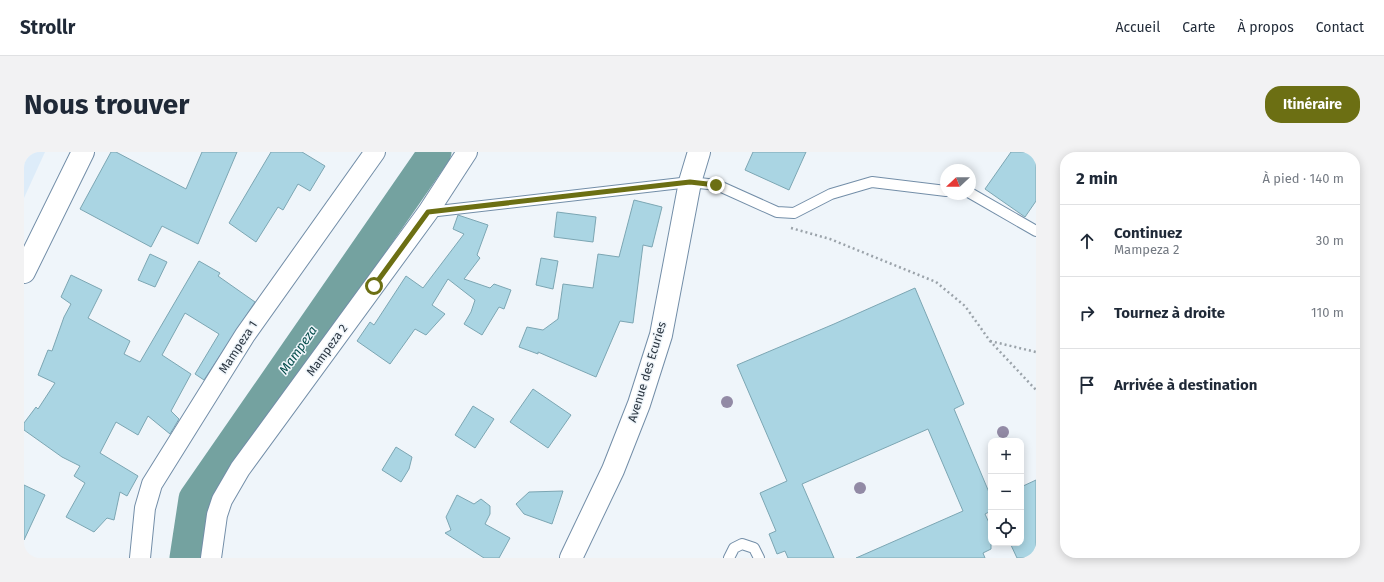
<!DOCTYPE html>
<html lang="fr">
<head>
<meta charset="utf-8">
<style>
  :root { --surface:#fff; --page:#f2f2f3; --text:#1f2937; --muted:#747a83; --line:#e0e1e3; --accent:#6c6f13 }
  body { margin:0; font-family:"Fira Sans",sans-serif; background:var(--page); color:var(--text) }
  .controls { position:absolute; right:12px; bottom:12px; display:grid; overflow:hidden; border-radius:8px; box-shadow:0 2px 10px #0003 }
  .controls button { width:36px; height:36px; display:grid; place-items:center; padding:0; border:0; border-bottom:1px solid var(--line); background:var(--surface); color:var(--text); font:20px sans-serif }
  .compass { position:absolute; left:916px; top:12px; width:36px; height:36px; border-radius:50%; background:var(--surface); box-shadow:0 2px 10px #0003; rotate:248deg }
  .stop { position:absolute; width:12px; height:12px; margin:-9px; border:3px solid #6c6f13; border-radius:50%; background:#fff }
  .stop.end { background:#6c6f13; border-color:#fff; box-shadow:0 1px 4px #0008 }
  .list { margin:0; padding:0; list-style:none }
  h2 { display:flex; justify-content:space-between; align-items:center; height:52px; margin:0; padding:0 16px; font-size:17px }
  h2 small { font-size:13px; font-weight:400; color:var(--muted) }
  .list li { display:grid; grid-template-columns:26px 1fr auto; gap:12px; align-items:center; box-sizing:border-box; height:72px; padding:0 16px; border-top:1px solid var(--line) }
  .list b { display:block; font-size:15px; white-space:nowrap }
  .list p { margin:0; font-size:13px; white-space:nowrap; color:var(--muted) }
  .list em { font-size:13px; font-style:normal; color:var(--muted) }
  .icon { flex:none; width:22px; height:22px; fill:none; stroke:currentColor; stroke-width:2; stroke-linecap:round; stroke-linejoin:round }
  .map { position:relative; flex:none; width:1012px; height:406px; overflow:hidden; border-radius:16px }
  header { display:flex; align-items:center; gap:24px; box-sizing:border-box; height:56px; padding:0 20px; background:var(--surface); border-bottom:1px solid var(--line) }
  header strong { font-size:19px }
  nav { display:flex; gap:22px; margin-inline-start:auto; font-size:14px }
  .intro { display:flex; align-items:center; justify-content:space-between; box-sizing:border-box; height:96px; padding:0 24px }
  h1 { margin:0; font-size:28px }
  .button { padding:10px 18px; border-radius:16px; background:var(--accent); color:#fff; font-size:14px; font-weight:700 }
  main { display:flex; gap:24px; padding:0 24px }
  aside { flex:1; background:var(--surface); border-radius:16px; box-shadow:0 2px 10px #0003 }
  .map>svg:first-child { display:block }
  .built { fill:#ddecf9 }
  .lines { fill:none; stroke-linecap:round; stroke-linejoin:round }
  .river { stroke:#74a2a0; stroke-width:33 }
  .building { fill:#aad5e3; stroke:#7ca6b3 }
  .service-casing { stroke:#738ea8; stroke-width:12 }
  .minor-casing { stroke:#738ea8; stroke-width:22 }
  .tertiary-casing { stroke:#738ea8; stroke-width:24 }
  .primary-casing { stroke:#738ea8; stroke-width:24 }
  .path { stroke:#9ba3aa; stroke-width:2.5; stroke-dasharray:2 3; stroke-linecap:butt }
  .service { stroke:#fff; stroke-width:10 }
  .minor { stroke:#fff; stroke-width:20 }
  .tertiary { stroke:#fff; stroke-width:22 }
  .primary { stroke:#fff; stroke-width:22 }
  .tree { fill:#928aa5 }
  .route { stroke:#6c6f13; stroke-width:5 }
  .labels { text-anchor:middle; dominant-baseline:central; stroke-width:3; stroke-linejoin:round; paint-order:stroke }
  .street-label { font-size:12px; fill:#2a3540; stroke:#eff5fa }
  .water-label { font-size:13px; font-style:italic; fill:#064e4c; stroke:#eff5fa }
</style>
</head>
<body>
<header>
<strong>Strollr</strong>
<nav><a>Accueil</a><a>Carte</a><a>À propos</a><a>Contact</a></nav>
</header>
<div class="intro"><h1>Nous trouver</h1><a class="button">Itinéraire</a></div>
<main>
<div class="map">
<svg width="1012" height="406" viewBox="0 0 1012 406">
  <rect width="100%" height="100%" fill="#eff5fa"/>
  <polygon class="built" points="0,0 21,0 0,46"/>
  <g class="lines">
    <polyline class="river" points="162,406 171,347 411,0"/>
  </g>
  <g class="building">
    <polygon points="87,0 92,0 162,37 178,0 213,0 174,92 138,74 127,95 56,57"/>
    <polygon points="247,0 278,0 301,14 286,39 274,32 259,58 254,55 232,90 205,71"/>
    <polygon points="729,0 782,0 765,38 721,18"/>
    <polygon points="987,0 1004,0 1012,6 1012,49 1001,65 961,37"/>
    <polygon points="610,48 638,55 628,95 619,93 609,171 596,169 572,225 514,200 514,202 495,195 503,175 519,178 534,167 539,132 569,136 574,102 595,105"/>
    <polygon points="533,60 572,65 569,90 530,85"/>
    <polygon points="434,63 464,73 453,103 456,106 440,127 466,136 470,132 487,138 480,157 475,155 458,183 440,172 447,160 451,148 424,127 408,153 421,162 402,183 391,177 366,212 333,189 346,170 350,173 382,124 399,136 440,82 429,77"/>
    <polygon points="126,102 143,110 131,135 114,128"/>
    <polygon points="517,106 534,109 529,137 512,133"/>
    <polygon points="175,109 196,121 194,124 231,150 180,228 171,222 195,182 161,161 138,203 167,222 147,259 155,267 146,282 124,264 114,283 92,270 76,301 114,324 103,344 96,340 90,368 83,366 70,380 42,365 61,331 50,324 56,314 38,305 0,278 0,271 12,255 14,257 31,231 14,223 24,198 28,199 40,165 47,152 37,145 47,123 78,138 64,166 106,189 100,202 116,210"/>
    <polygon points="891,136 940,252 930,257 967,345 967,359 961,362 967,375 967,397 959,401 961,406 832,406 939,359 904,277 778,332 810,406 764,406 761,399 753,402 745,382 752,379 736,341 763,329 713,213 810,172"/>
    <polygon points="509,237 547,263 524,296 486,270"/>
    <polygon points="449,254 470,267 451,296 431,283"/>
    <polygon points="372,295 388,305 385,317 377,330 358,318"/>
    <polygon points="1012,328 1012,406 993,406 986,391 997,391 997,335"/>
    <polygon points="0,333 21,343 0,388"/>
    <polygon points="539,339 528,372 500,362 492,352 505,340"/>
    <polygon points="433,343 450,352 457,347 466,354 466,362 461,372 486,386 475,406 460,406 421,381 427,378 422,365"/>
  </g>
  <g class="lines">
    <g class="service-casing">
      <g id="service">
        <polyline points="946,41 1012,79"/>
        <polyline points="405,60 666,30 693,33 753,60 770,61 807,42 848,30 922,39"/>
        <polyline points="705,406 710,396 718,392 730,396 735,406"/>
      </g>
    </g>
    <g class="minor-casing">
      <g id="minor">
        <polyline points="116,406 121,356 128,332 221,183 351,0"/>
        <polyline points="187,406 193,363 198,348 216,317 404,60 443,0"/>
      </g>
    </g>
    <g class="tertiary-casing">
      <polyline id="tertiary" points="547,406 589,318 615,252 637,183 666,30 675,0"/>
    </g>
    <g class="primary-casing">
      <polyline id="primary" points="0,120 59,0"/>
    </g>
    <g class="path">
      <polyline points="767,76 806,87 912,130 941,154 966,189 1012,238"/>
      <polyline points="966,189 1012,200"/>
    </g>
    <use href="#service" class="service"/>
    <use href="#minor" class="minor"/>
    <use href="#tertiary" class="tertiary"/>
    <use href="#primary" class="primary"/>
  </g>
  <g class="tree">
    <circle cx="703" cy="250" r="6"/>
    <circle cx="979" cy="280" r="6"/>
    <circle cx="836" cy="336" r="6"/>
  </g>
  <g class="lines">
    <polyline class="route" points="350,134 404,60 666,30 692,33"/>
  </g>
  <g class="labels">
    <g class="street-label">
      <text transform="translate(214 195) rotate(-57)">Mampeza 1</text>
      <text transform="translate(303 198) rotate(-54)">Mampeza 2</text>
      <text transform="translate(623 220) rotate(-73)">Avenue des Ecuries</text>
    </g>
    <g class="water-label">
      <text transform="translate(274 198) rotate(-55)">Mampeza</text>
    </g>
  </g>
</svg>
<div class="controls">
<button>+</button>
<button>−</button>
<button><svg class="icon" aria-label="locate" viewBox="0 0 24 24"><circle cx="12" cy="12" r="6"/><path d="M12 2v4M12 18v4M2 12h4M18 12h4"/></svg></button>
</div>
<svg class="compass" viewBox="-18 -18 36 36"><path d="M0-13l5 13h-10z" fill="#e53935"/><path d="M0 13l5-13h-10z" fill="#747a83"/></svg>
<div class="stop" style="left:350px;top:134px"></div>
<div class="stop end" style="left:692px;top:33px"></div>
</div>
<aside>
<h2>2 min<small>À pied · 140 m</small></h2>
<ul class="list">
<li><svg class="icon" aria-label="ahead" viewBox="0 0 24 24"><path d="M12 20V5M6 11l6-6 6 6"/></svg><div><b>Continuez</b><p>Mampeza 2</p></div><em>30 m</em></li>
<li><svg class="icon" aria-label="right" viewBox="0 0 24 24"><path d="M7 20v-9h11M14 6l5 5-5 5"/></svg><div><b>Tournez à droite</b></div><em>110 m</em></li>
<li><svg class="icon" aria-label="arrive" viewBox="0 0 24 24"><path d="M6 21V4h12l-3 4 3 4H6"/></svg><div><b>Arrivée à destination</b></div></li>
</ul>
</aside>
</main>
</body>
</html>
